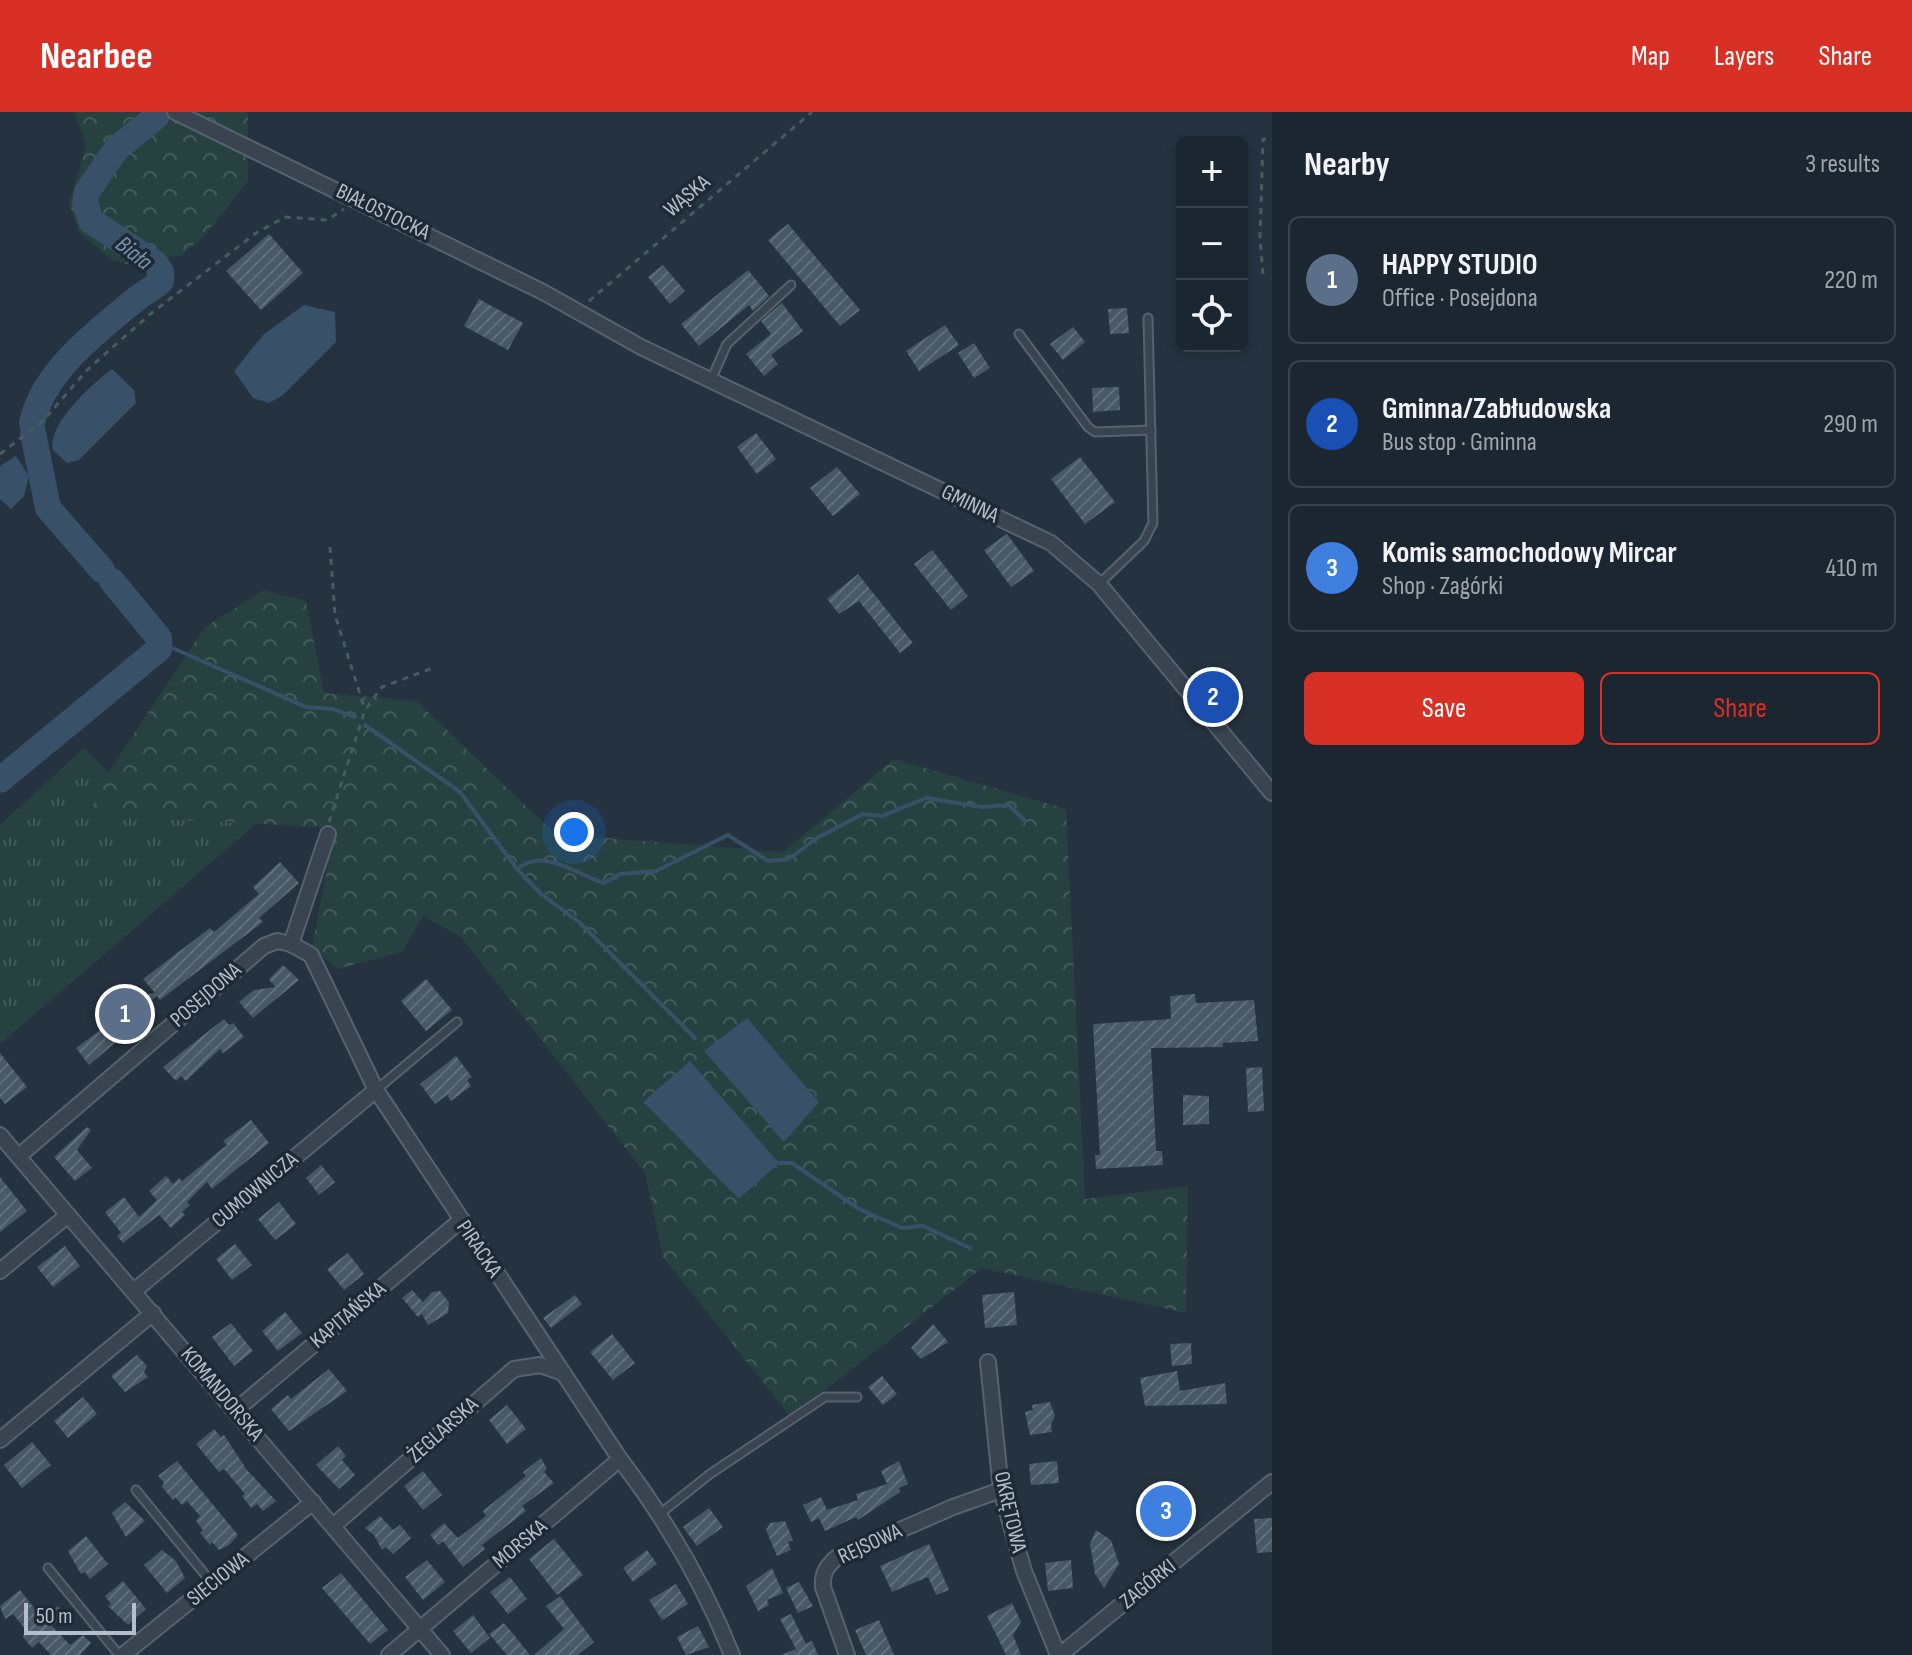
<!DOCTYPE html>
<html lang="en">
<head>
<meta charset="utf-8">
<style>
  :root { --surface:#1c2630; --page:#29323c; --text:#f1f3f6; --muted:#a0a5ab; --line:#3a434c; --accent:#d93025 }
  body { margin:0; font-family:"Sofia Sans Condensed",sans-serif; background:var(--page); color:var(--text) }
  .controls { position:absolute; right:24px; top:24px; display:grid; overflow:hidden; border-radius:12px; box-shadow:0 4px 12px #0003 }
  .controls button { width:72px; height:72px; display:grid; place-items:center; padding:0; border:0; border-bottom:2px solid var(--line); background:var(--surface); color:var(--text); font:40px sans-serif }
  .scale { position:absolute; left:24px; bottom:20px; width:112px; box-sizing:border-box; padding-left:8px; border:4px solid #b5bfcb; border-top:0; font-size:22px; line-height:28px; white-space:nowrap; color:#b5bfcb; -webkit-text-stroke:6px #1e2935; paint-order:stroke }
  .you { position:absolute; left:574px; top:720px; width:28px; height:28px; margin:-20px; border:6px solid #fff; border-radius:50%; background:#1a73e8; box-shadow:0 0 0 12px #1a73e833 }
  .badge { display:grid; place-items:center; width:52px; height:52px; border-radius:50%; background:var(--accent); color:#fff; font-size:26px; font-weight:700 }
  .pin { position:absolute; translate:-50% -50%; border:4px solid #fff; box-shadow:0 2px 8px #0006 }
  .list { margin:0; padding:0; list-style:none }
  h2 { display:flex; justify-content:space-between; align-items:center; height:104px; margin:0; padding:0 32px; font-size:34px }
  h2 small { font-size:26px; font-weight:400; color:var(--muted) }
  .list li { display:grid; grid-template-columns:52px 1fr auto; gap:24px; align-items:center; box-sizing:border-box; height:128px; margin:0 16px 16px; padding:0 16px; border:2px solid var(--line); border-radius:12px }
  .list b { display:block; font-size:30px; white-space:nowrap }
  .list p { margin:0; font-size:26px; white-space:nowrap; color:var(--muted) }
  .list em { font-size:26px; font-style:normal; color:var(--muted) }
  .actions { display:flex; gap:16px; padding:24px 32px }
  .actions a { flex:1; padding:18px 0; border:2px solid var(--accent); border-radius:12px; text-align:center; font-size:28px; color:var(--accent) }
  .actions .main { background:var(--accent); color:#fff }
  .icon { flex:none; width:44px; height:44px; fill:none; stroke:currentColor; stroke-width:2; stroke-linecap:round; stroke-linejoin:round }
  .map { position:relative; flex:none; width:1272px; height:1543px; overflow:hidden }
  header { display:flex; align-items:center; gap:48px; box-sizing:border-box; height:112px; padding:0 40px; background:var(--accent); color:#fff }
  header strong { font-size:38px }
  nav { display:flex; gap:44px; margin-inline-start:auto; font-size:28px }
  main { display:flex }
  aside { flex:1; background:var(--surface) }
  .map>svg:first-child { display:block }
  .grass { fill:url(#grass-tufts) }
  .forest { fill:url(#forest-crowns) }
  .water { fill:#385068 }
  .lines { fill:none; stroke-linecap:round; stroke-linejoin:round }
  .stream { stroke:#385068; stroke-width:4 }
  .river { stroke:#385068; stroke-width:26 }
  .building { fill:url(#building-hatch) }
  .service-casing { stroke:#57626e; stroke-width:11 }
  .minor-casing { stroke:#57626e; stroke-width:18 }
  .path { stroke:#455d5e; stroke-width:3; stroke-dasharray:6 6; stroke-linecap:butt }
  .service { stroke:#394450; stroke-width:7 }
  .minor { stroke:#394450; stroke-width:14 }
  .labels { text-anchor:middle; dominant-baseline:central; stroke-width:7; stroke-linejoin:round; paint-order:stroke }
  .street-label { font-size:22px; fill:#b5bfcb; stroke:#1e2935 }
  .water-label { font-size:24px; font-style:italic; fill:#7593ae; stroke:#1e2935 }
</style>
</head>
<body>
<header>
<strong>Nearbee</strong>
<nav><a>Map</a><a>Layers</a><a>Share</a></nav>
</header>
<main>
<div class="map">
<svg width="1272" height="1543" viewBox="0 0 1272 1543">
  <defs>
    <pattern id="grass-tufts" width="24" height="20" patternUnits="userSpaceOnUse" patternTransform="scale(2)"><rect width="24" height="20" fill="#274141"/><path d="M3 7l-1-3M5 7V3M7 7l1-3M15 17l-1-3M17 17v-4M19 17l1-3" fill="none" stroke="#445b5b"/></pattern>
    <pattern id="forest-crowns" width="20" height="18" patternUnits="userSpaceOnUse" patternTransform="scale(2)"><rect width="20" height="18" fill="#274141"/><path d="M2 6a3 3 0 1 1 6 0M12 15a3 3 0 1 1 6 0" fill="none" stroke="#445b5b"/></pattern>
    <pattern id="building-hatch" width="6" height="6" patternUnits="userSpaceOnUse" patternTransform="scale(2)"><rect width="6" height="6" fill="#495867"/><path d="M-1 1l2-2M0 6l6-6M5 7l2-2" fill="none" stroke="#616e7b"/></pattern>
  </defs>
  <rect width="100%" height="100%" fill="#253340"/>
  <polygon class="grass" points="84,636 109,661 96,679 92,703 256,712 0,932 0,713"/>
  <g class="forest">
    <polygon points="75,0 248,0 248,69 205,123 182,143 126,152 112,148 79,120 69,91 86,35"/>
    <polygon points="264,478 306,489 324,581 417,589 555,722 783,740 894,647 1066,697 1085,1087 1188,1074 1186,1201 982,1156 791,1305 663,1145 645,1061 461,825 423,804 402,840 337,857 312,835 335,716 91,703 96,679 205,515"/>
  </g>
  <g class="water">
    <polygon points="304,193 335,200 336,230 282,284 269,291 253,286 234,259 264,222"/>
    <path d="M112,257L134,278L136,291L79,348L67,351L53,338C46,313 93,271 112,257Z"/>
    <polygon points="16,344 29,364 24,384 11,397 0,387 0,354"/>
    <polygon points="747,906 819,990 784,1030 704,939"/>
    <polygon points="690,949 779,1051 739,1087 643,990"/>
  </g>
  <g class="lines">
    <g class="stream">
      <polyline points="161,531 306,595 333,597 354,605"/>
      <polyline points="365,613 460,680 517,757 541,782 579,810 695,926"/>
      <path d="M517,757C546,735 574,762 604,771L620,762L656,759L728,723L768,749L789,747L817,726L863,702L882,704L926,686L982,695L1009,693L1025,709"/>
      <polyline points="779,1051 792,1051 859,1097 902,1116 923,1114 970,1136"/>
    </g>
    <g class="river">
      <path d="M32,311C43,260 95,221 135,188C143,181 153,177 161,169V160L155,151L91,109L85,91L87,80L117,36L156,5"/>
      <polyline points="33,321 48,396 102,458"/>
      <polyline points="0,668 159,537 159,526 112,469"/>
    </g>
  </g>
  <g class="building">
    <polygon points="788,112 860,198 840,214 768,128"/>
    <polygon points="269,122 303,161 261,198 226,159"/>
    <polygon points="663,153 685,179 670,192 648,165"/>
    <polygon points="748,158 769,184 753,199 749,193 699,234 681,212"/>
    <polygon points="479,187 523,211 508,238 464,214"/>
    <polygon points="782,191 803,219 771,243 778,252 764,264 746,242 771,222 761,209"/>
    <polygon points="1127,196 1129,221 1110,222 1108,197"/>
    <polygon points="945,213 959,233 919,259 906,239"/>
    <polygon points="1073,215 1085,230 1063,248 1050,232"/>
    <polygon points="974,231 990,256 974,266 958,241"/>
    <polygon points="1119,275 1120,298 1093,300 1092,276"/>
    <polygon points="756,321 776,347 757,362 737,335"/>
    <polygon points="1080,345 1115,390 1085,412 1051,367"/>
    <polygon points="837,355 860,382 833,404 810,376"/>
    <polygon points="1007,422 1034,459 1011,475 984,438"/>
    <polygon points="932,438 968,484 951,498 914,452"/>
    <polygon points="858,462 913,531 900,541 859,489 839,502 827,487"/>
    <polygon points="280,750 299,771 259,806 263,810 160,888 157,884 136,901 135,914 89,953 76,936 118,905 107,892 125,881 131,886 155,881 143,867 210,816 214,820 259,782 253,775"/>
    <polygon points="283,853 299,868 253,906 239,890 254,878 275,875 269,867"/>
    <polygon points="426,867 452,898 426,919 401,889"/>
    <polygon points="1195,882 1196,891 1254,888 1258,929 1223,931 1223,935 1151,936 1156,1039 1162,1039 1163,1053 1096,1057 1095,1043 1100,1043 1093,912 1171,907 1170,884"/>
    <polygon points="224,907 229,913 233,911 244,925 223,941 220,937 186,969 181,964 176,969 163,955"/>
    <polygon points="0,941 27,975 5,992 0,986"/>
    <polygon points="456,944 472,965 467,968 471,974 451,989 447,983 435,992 420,972"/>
    <polygon points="1262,955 1264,999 1248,1000 1246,956"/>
    <polygon points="1183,983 1209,984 1209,1012 1183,1013"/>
    <polygon points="251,1008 269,1031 212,1077 207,1070 187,1090 190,1093 182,1100 185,1103 171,1116 159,1103 123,1131 117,1124 121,1121 105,1100 124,1085 139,1105 157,1088 149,1079 166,1064 173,1072 179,1066 182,1069 227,1033 223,1029"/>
    <polygon points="87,1015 91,1018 77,1038 92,1056 75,1069 54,1045"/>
    <polygon points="321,1053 335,1070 319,1083 306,1066"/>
    <polygon points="0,1065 27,1099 0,1120"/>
    <polygon points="279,1090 296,1112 275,1128 258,1107"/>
    <polygon points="235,1132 252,1153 232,1168 216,1147"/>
    <polygon points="65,1134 80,1154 53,1175 37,1155"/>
    <polygon points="348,1141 364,1162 344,1178 327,1157"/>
    <polygon points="412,1178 423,1190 432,1180 440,1179 449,1190 448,1201 428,1213 422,1202 418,1205 402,1186"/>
    <polygon points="1014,1180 1017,1213 985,1216 982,1183"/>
    <polygon points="575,1183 582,1192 551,1216 543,1206"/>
    <polygon points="285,1200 302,1221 278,1239 262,1219"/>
    <polygon points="231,1211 253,1239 234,1254 212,1225"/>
    <polygon points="933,1212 948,1230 921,1247 911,1236"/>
    <polygon points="612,1222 635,1251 613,1268 590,1240"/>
    <polygon points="1191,1231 1192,1252 1172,1254 1170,1232"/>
    <polygon points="137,1243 147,1254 144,1260 148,1265 125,1280 111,1264"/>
    <polygon points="329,1257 347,1279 289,1319 271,1297 288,1283 291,1287"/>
    <polygon points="1177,1259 1180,1279 1225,1271 1227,1292 1145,1294 1140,1266"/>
    <polygon points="882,1264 897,1282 883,1293 868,1275"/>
    <polygon points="83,1285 97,1302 68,1326 54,1309"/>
    <polygon points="1050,1290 1055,1304 1051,1312 1052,1320 1030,1323 1025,1300 1033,1298 1032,1293"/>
    <polygon points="507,1293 526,1317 507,1332 489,1308"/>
    <polygon points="214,1317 221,1325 224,1323 247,1358 276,1389 263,1399 257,1392 251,1396 242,1384 245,1382 224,1357 219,1360 196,1332"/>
    <polygon points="32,1330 51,1353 22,1376 4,1353"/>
    <polygon points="338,1334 346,1344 342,1348 355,1363 339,1377 316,1353"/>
    <polygon points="541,1346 547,1357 544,1360 554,1371 522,1394 526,1399 482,1433 485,1437 463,1455 443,1429 438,1433 430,1423 444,1411 458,1426 486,1404 483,1399 526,1364 523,1360"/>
    <polygon points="177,1349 238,1423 229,1433 219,1438 212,1430 210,1433 200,1421 203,1418 196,1409 200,1404 187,1389 182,1393 175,1385 173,1388 162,1375 164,1371 158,1364"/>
    <polygon points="899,1349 908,1372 899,1376 900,1380 858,1408 856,1405 825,1419 819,1406 811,1410 803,1393 821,1385 827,1398 858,1388 856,1382 887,1372 881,1359"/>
    <polygon points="1057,1349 1059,1371 1031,1373 1029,1352"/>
    <polygon points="423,1359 442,1383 423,1398 404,1374"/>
    <polygon points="125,1390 145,1409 126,1425 112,1401"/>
    <polygon points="709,1396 723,1415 697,1434 683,1415"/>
    <polygon points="380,1404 393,1418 400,1413 411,1426 393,1442 386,1435 382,1438 374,1423 365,1416"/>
    <polygon points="1272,1406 1272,1440 1257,1441 1254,1407"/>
    <polygon points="785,1409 793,1428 788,1430 791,1438 777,1444 766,1418 770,1411"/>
    <polygon points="1096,1418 1111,1428 1119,1452 1104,1476 1095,1462 1090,1432"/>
    <polygon points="86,1424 108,1452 90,1467 85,1460 81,1462 68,1439"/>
    <polygon points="554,1427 583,1463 557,1483 529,1447"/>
    <polygon points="929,1432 949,1478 936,1483 928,1465 892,1480 880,1454"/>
    <polygon points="162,1438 176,1449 185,1466 167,1481 144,1453"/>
    <polygon points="647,1438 657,1452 633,1470 623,1456"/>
    <polygon points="427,1448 445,1470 423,1488 405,1465"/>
    <polygon points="1071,1448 1073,1476 1048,1479 1045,1451"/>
    <polygon points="772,1456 783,1481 767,1488 769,1493 758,1499 746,1474"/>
    <polygon points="341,1461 388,1518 370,1532 322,1476"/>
    <polygon points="510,1465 527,1487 508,1502 490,1480"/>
    <polygon points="123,1469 146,1497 128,1513 108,1494 111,1492 105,1484"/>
    <polygon points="799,1470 813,1494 798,1501 786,1476"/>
    <polygon points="676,1472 688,1492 662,1508 649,1488"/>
    <polygon points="20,1478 42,1506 58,1494 65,1503 52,1514 70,1533 83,1523 91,1531 80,1543 51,1543 39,1530 32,1536 23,1525 26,1518 13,1502 5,1507 0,1494"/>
    <polygon points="560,1484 594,1530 578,1543 534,1543 564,1517 546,1494"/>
    <polygon points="1012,1491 1021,1510 1013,1523 1021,1543 1006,1543 987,1504"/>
    <polygon points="791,1502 806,1532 812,1529 818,1543 781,1543 796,1537 780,1507"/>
    <polygon points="473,1503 490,1526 471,1541 453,1519"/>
    <polygon points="879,1508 894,1543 866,1543 855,1518"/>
    <polygon points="504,1511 514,1523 530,1543 507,1543 489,1522"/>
    <polygon points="698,1514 709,1535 686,1543 677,1525"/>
  </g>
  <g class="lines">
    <g class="service-casing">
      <g id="service">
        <polyline points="1019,222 1088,315 1095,320 1151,318"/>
        <polyline points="711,268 727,232 791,173"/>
        <polyline points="1099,472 1144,429 1153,411 1148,206"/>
        <polyline points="376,978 457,910"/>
        <polyline points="136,1378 212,1471"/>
        <polyline points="661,1401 710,1362 825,1285 857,1285"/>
        <polyline points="48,1456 119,1543"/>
      </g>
    </g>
    <g class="minor-casing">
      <g id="minor">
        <polyline points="175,0 543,180 641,235 1051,431 1099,472 1272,681"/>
        <path d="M328,722L291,832L311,843L376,978L620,1347C666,1408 704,1472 732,1543"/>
        <polyline points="0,1023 442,1543"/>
        <polyline points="19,1044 264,834 277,829 291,832"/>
        <polyline points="0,1159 68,1103"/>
        <polyline points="134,1179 376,978"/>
        <polyline points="988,1250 1001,1378 1024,1459 1058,1543"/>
        <polyline points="236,1298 460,1109"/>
        <polyline points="0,1328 153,1201"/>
        <polyline points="333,1414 514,1257 540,1253 563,1261"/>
        <polyline points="123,1543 313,1390"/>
        <polyline points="389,1543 620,1347"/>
        <path d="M847,1543L823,1475C822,1462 826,1455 836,1446L953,1395L1001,1378"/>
        <polyline points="1060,1543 1272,1370"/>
      </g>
    </g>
    <g class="path">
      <polyline points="1263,162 1260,126 1263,27 1272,27"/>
      <polyline points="589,189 812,0"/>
      <polyline points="0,342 43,309 86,259 149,203 256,121 285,105 327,108 344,97"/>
      <polyline points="330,435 335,503 365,598"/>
      <polyline points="329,710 365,598 382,575 433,556"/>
    </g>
    <use href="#service" class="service"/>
    <use href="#minor" class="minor"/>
  </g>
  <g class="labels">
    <g class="street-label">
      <text transform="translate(687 84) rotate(-40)">WĄSKA</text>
      <text transform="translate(383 100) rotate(26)">BIAŁOSTOCKA</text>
      <text transform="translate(970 392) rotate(26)">GMINNA</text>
      <text transform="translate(206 883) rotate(-41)">POSEJDONA</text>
      <text transform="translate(255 1078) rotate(-40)">CUMOWNICZA</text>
      <text transform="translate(479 1137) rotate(56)">PIRACKA</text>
      <text transform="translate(348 1203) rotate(-40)">KAPITAŃSKA</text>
      <text transform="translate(222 1282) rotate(50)">KOMANDORSKA</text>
      <text transform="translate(443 1318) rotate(-42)">ŻEGLARSKA</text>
      <text transform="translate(1010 1400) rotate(77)">OKRĘTOWA</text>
      <text transform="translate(520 1432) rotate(-40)">MORSKA</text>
      <text transform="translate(870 1432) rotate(-25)">REJSOWA</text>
      <text transform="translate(218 1467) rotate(-39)">SIECIOWA</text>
      <text transform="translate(1148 1472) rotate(-39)">ZAGÓRKI</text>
    </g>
    <g class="water-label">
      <text transform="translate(134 141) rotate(39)">Biała</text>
    </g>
  </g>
</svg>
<div class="controls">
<button>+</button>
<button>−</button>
<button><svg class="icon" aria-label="locate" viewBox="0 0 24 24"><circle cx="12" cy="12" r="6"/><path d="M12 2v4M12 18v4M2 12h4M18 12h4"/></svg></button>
</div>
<div class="scale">50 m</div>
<div class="you"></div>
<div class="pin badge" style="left:125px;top:902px;background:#5c6f8a">1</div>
<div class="pin badge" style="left:1213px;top:585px;background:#1a4fb4">2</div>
<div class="pin badge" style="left:1166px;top:1399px;background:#3f7fe0">3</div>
</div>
<aside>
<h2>Nearby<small>3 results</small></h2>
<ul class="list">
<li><span class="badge" style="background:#5c6f8a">1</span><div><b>HAPPY STUDIO</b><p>Office · Posejdona</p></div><em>220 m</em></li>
<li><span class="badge" style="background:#1a4fb4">2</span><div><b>Gminna/Zabłudowska</b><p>Bus stop · Gminna</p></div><em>290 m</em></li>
<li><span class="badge" style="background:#3f7fe0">3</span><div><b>Komis samochodowy Mircar</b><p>Shop · Zagórki</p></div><em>410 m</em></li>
</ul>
<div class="actions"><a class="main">Save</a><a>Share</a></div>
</aside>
</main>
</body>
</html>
